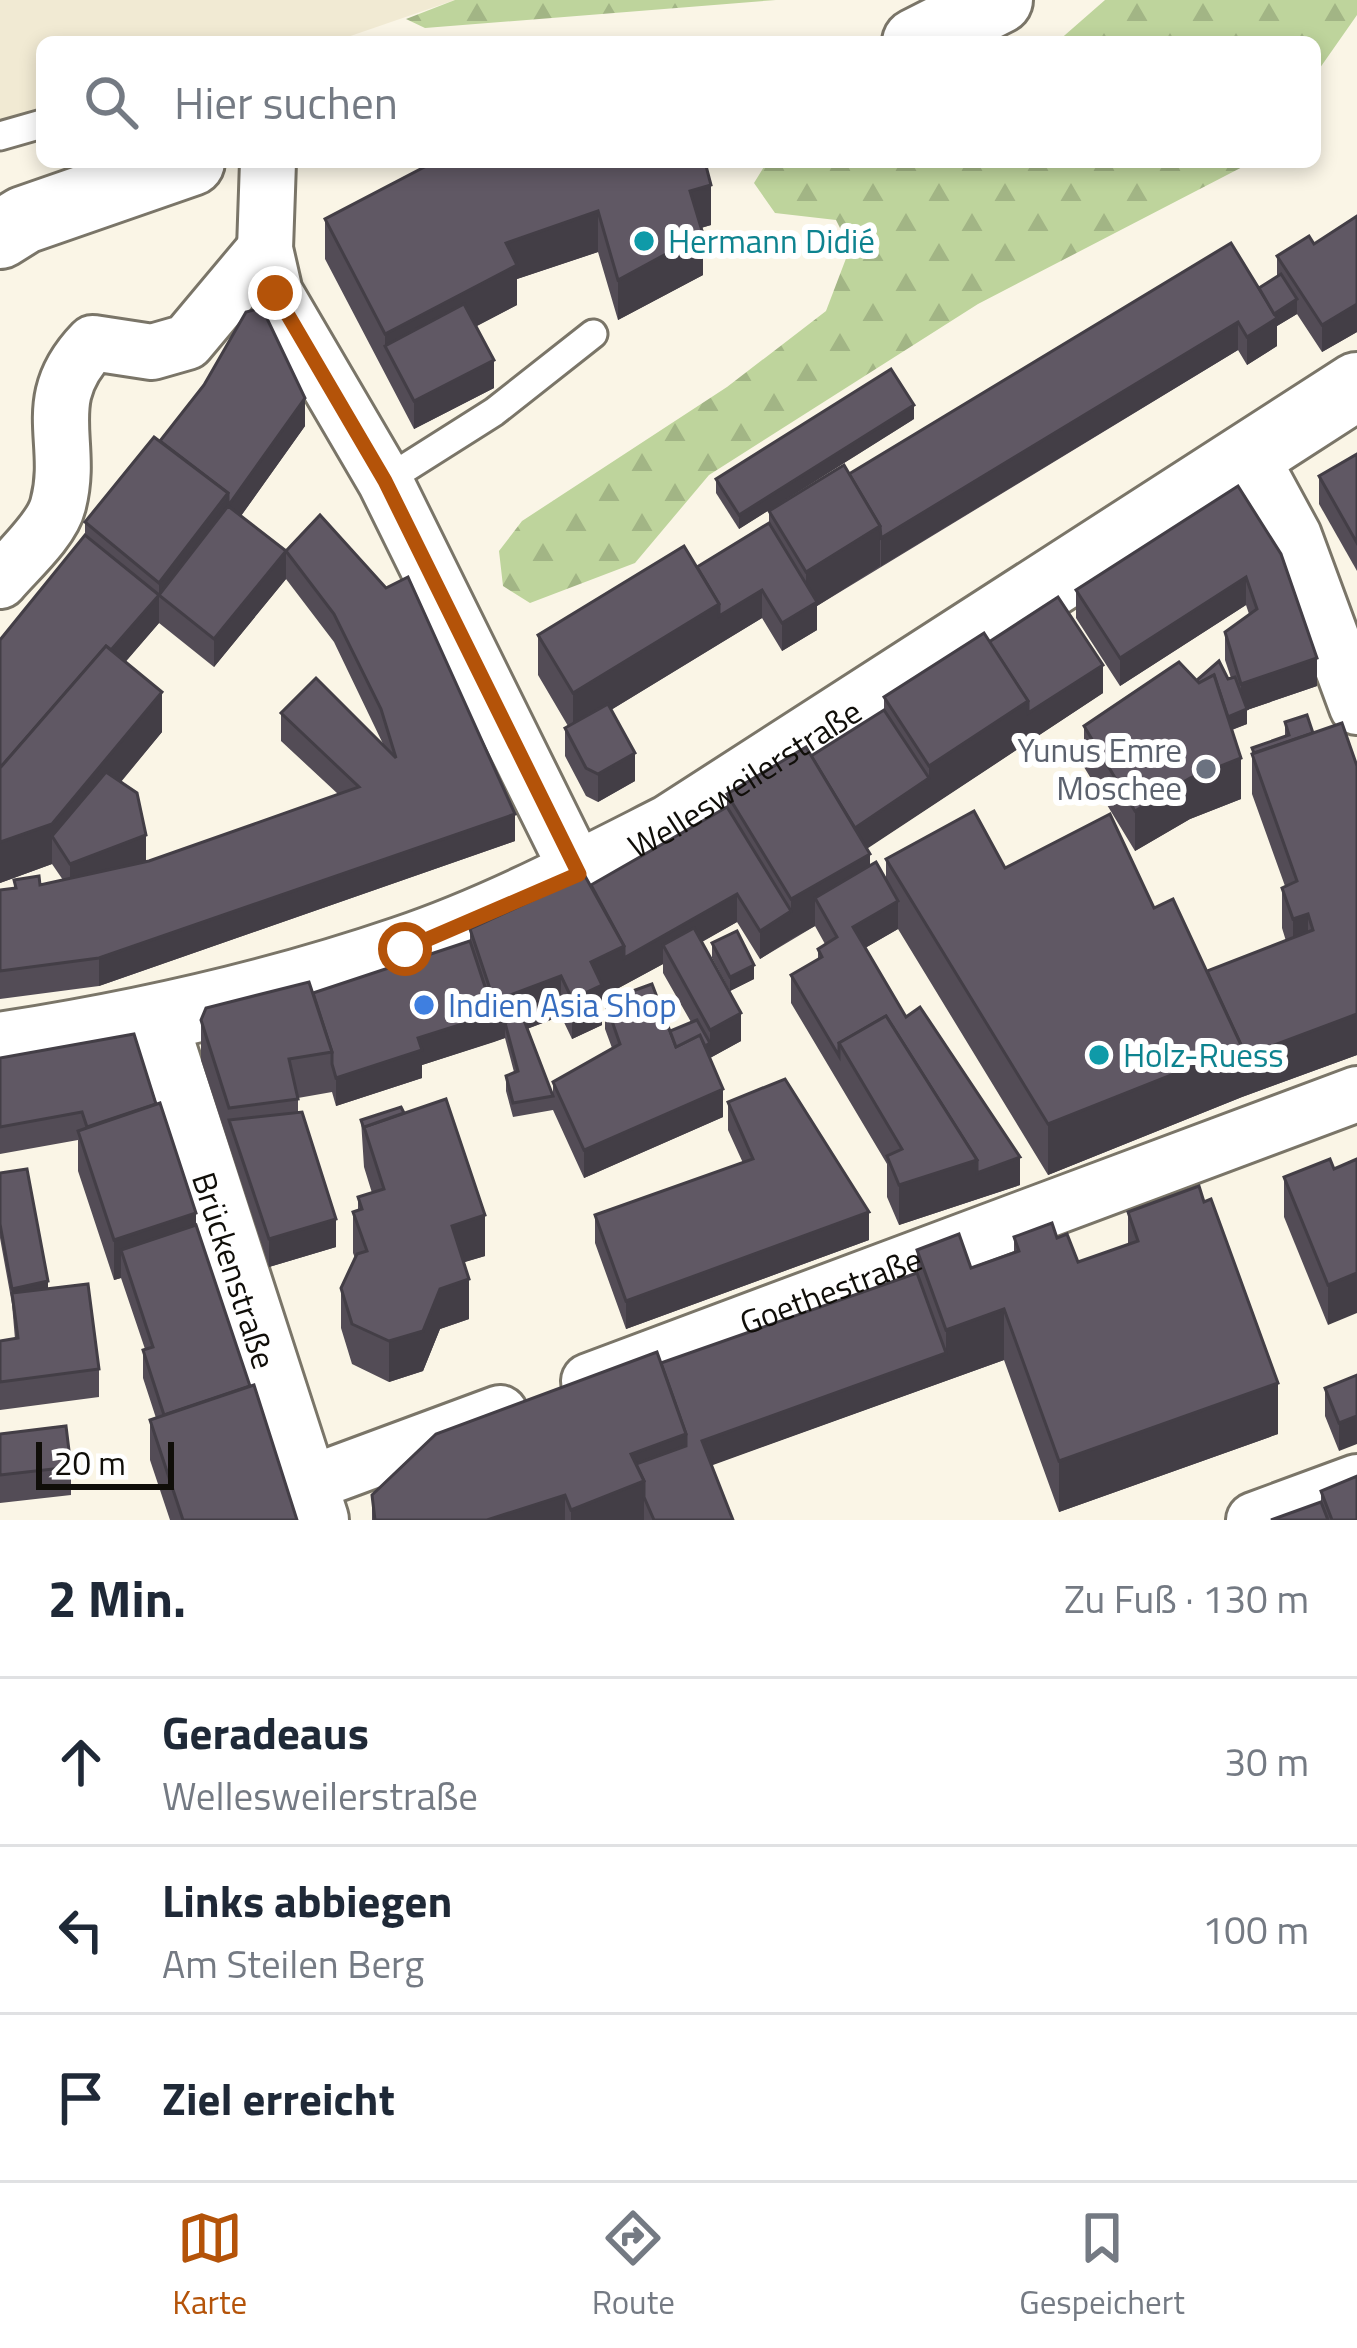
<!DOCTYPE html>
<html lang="de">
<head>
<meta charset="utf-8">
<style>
  :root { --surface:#fff; --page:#f2f2f3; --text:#1f2937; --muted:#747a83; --line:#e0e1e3; --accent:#b45309 }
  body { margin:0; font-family:"Titillium Web",sans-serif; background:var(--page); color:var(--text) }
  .scale { position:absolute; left:36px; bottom:30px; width:138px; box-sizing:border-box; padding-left:12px; border:6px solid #100e09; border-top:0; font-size:33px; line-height:42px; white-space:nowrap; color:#100e09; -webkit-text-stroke:9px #fff; paint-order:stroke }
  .stop { position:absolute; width:36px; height:36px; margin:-27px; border:9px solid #b45309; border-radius:50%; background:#fff }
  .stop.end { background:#b45309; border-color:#fff; box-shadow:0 3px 12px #0008 }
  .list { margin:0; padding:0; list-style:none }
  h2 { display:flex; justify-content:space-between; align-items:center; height:156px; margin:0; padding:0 48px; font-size:51px }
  h2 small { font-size:39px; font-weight:400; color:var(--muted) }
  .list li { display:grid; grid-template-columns:78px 1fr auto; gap:36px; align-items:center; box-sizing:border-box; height:168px; padding:0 48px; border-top:3px solid var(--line) }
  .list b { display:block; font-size:45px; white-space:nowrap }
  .list p { margin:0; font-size:39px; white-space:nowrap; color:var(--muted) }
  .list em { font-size:39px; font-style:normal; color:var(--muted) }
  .icon { flex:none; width:66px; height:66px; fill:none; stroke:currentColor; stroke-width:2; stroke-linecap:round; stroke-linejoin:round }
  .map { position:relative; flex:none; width:1357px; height:1520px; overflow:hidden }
  .search { position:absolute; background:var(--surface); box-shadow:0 6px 18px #0003; left:36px; right:36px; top:36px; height:132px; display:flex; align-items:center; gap:30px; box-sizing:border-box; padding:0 42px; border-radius:18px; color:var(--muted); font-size:45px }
  .sheet { height:660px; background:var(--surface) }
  nav { display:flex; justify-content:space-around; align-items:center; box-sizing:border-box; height:168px; border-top:3px solid var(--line); background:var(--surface); font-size:33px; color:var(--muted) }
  nav a { display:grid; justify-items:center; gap:6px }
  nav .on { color:var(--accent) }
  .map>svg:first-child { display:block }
  .built { fill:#f1ead3 }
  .forest { fill:url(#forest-firs) }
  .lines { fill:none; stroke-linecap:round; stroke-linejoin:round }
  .lane-casing { stroke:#7a7568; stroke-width:33 }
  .street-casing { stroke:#7a7568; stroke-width:60 }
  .secondary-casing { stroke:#7a7568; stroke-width:72 }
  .lane { stroke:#fff; stroke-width:27 }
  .street { stroke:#fff; stroke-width:54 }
  .secondary { stroke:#fff; stroke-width:66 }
  .wall { fill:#534c56; fill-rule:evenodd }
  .shaded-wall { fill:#433e46 }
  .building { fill:#605864; stroke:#433e46; stroke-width:3 }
  .route { stroke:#b45309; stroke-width:15 }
  .culture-dot { fill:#0f9aa8; stroke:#fff; stroke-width:4.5 }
  .worship-dot { fill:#6b7280; stroke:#fff; stroke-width:4.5 }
  .shop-dot { fill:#3f7fe0; stroke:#fff; stroke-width:4.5 }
  .labels { text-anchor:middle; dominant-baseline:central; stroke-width:12; stroke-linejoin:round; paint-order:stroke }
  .culture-label { font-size:33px; fill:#0d838f; stroke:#fff; text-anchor:start }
  .worship-label { font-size:33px; fill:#5b616d; stroke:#fff; text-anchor:end }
  .street-label { font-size:33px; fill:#100e09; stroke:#fff }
  .shop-label { font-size:33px; fill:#366cbe; stroke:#fff; text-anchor:start }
</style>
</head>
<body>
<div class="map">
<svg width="1357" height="1520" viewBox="0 0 1357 1520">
  <defs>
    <pattern id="forest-firs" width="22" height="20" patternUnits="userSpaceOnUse" patternTransform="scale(3)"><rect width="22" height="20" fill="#bed49c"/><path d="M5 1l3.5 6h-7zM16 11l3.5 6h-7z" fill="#a2b585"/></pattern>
  </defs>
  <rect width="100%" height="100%" fill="#faf5e6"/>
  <polygon class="built" points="0,0 455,0 333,42 42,42 42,135 0,149"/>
  <g class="forest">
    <polygon points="455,0 776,0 425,28 406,19"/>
    <polygon points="1105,0 1357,0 1357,15 1315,75 1315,42 1057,42"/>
    <polygon points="767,162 1252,162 978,304 709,475 635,563 530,603 503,586 499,551 522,521 727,387 826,311 850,248 836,220 775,213 754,183"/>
  </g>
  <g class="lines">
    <g class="lane-casing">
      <g id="lane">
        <polyline points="0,136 42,124"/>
        <polyline points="385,481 494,412 593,334"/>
      </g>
    </g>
    <g class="street-casing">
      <g id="street">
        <polyline points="268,162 265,249 275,293 385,481 579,874"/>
        <polyline points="1250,455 1294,536 1357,707"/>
        <path d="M0,581C17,561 52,530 58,505C75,441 37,401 93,343L152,352L187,342L265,249"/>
        <path id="s1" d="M589,1381L1357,1094"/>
        <polyline points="303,1486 500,1413"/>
        <polyline points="1254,1520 1357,1482"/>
      </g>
    </g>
    <g class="secondary-casing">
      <g id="secondary">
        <polyline points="916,42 999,0"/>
        <polyline points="0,235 24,220 191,162"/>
        <path id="s2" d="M154,1022L315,1520"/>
        <path id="s3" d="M0,1046C137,1025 271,995 403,950C495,919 584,872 671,828L1357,386"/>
      </g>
    </g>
    <use href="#lane" class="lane"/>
    <use href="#street" class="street"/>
    <use href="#secondary" class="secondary"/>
  </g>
  <g class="wall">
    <polygon points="434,162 711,225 701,228 703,275 618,320 598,252 517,279 517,305 476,326 494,388 414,429 325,259 325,219"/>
    <polygon points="1357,216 1357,332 1322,352 1297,314 1277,326 1277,346 1247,365 1238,350 817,606 817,630 782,651 762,618 611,710 635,781 598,802 586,796 565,756 565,728 568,726 538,675 538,635 697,567 769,523 769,511 1259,288 1277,276 1277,256 1314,244"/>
    <polygon points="914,419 739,529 716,493 716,479"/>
    <path d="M305,426L241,516L286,551L515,841L99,986L0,999V890L14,889V880L40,885L63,880L52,864L0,883V640L85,535V522L160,441ZM286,579L334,642L384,746L281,713V741L338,794L146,862L121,782L162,732L125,662L159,623L214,667Z"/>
    <polygon points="1357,454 1357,571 1319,504 1319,476"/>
    <polygon points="1238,486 1317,686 1247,710 1247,724 1232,730 1241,799 1190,819 1135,851 1084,767 1084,726 1197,680 1231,678 1225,660 1225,632 1249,614 1246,605 1120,686 1076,618 1076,590"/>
    <path d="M989,642L1103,693L867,848L870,866L886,881V859L1005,868L1154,908L1207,971L1286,941L1282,928V888L1285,886L1252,794V748L1285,736V722L1307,715L1357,1055L1242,1097L1048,1175L898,929L865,948L906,1017L1020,1185L899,1225L887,1197V1164L791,1003V975L818,960V949L825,944L815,926L760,959L737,922L702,942L741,1041L710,1058L723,1117L584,1178L553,1110L513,1117L506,1091V1076L514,1072L505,1038L422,1065V1078L336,1106L332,1092L298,1098V1112L336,1247L269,1267L201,1060V1020L313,993L470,941V929L591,885L727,807V794L811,756L884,710V697ZM663,964V973L691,1022L670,1031L605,1001V1029L612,1048L553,1082V1096L527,1029L561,1016L572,1039L602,1025V997Z"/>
    <polygon points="712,943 754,979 730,991 712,958"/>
    <polygon points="134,1034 250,1386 297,1520 170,1520 150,1460 150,1420 156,1418 143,1378 143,1350 145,1349 121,1278 114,1280 78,1171 78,1140 0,1154 0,1058"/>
    <polygon points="728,1102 869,1240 626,1329 595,1243 595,1215 743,1163 728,1130"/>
    <polygon points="404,1113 485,1256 464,1262 469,1319 440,1329 423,1371 389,1382 352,1364 341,1328 341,1288 355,1258 353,1253 353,1212 358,1211 358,1197 372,1193 364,1167 361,1120"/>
    <polygon points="1334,1169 1328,1325 1284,1217 1284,1177"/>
    <polygon points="0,1173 48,1289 99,1369 99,1397 0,1410 0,1341 15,1339 12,1304 0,1238"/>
    <polygon points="1128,1212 1278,1434 1059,1512 1004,1360 711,1465 733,1520 372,1520 372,1495 661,1363 917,1273 917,1250 971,1268 1014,1252 1014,1237 1057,1238 1078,1262 1128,1244"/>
    <polygon points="1357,1375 1339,1451 1325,1416 1325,1388"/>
    <polygon points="0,1434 71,1467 71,1495 0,1503"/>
    <polygon points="1321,1491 1357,1520 1271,1520 1321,1502"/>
  </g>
  <g class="shaded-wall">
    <polygon points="711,185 711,225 690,231 690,191"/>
    <polygon points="598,211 598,252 517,279 517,305 397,368 385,346 385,334 506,243"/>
    <polygon points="703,234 703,275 618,320 618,280"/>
    <polygon points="1297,299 1297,314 1277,326 1277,346 1247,365 1247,337 1268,317"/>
    <polygon points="1357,304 1357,332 1322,352 1322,325"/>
    <polygon points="1238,322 1238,350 881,566 881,538"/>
    <polygon points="494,360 494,388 414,429 414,401"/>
    <polygon points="305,398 305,426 228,534 159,595 159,583"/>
    <polygon points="914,405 914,419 739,529 739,515"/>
    <polygon points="880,526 880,566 817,606 817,630 782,651 782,623 806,609 806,572"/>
    <polygon points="286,551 286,579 214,667 214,639"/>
    <polygon points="1246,577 1246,605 1120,686 1120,658"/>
    <polygon points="762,590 762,618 719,644 719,616"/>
    <polygon points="159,595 159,623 0,808 0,780"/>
    <polygon points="719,604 719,644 573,733 573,693"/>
    <polygon points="1317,658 1317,686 1247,710 1247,724 1220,734 1220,720 1241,712 1241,684"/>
    <polygon points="1103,665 1103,693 850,860 850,832 929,778 929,766 1028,701"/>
    <polygon points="162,692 162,732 62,852 52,836 52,864 0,883 0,842"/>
    <polygon points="635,753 635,781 598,802 598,774"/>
    <polygon points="1241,758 1241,799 1190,819 1135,851 1135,811 1190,778"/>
    <polygon points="515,814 515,841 99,986 99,958"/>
    <polygon points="146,835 146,863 70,892 70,864"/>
    <polygon points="870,854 870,894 815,898 815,926 791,939 791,899"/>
    <polygon points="737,894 737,922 671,959 663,945 663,964 602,997 602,1025 572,1039 572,999 591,962"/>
    <polygon points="898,901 898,929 853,955 853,927"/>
    <polygon points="791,911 791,939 760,959 760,931"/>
    <polygon points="1308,914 1308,955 1293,959 1293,919"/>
    <polygon points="754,965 754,979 730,991 730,977"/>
    <polygon points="561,976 561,1016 508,1036 505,1023 505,1038 494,1042 494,1001"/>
    <polygon points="741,1013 741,1041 710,1058 676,1061 710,1043 710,1030"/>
    <polygon points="494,1014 494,1042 422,1065 422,1078 336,1106 336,1078 418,1038"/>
    <polygon points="1357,1014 1357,1055 1242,1097 1048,1175 1048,1124 1242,1047"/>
    <polygon points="723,1089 723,1117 584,1178 584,1150"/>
    <polygon points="1020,1157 1020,1185 899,1225 899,1185 977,1160"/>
    <polygon points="869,1212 869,1240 626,1329 626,1301"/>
    <polygon points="196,1213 196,1253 121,1250 121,1278 114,1280 114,1240"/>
    <polygon points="485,1215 485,1256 452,1266 452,1226"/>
    <polygon points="336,1219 336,1247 269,1267 269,1239"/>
    <polygon points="1357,1273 1357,1313 1328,1325 1328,1285"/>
    <polygon points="469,1279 469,1319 440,1329 423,1371 389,1382 389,1341 440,1289"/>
    <polygon points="48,1281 48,1295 12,1293 12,1304 12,1289"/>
    <polygon points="1004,1309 1004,1360 702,1469 702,1441 946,1353 946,1330"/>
    <polygon points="1278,1383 1278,1434 1059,1512 1059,1461"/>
    <polygon points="1357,1416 1357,1444 1339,1451 1339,1423"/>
    <polygon points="686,1434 686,1474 644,1489 644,1520 571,1520 571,1510 631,1454"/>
    <polygon points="565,1495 565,1520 487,1520"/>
  </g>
  <g class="building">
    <polygon points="434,162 705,162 711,185 690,191 703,234 618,280 598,211 506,243 517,265 385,334 325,219"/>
    <polygon points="1357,216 1357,304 1322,325 1277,256 1309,236 1314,244"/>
    <polygon points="1231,243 1277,318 1247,337 1238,322 881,538 880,526 849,474"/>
    <polygon points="1281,274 1297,299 1274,314 1259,288"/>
    <polygon points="464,304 494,360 414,401 385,346"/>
    <polygon points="262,308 305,398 228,506 228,493 160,441 204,385 246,312"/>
    <polygon points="891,369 914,405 739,515 716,479"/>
    <polygon points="154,437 228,493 159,583 85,522"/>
    <polygon points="1357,454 1357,543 1319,476"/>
    <polygon points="844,465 880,526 806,572 769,511"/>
    <polygon points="1238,486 1281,554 1317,658 1241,684 1225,632 1257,609 1246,577 1120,658 1076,590"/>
    <polygon points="228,506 286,551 320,515 386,588 408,577 515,814 99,958 0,971 0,890 16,888 14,880 39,876 40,885 149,861 359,787 281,713 316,678 396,758 381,709 334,614 286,551 214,639 159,595 111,650 106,646 0,768 0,640 85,535 159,595"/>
    <polygon points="769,523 817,602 782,623 762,590 719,616 719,604 697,567"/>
    <polygon points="684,546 719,604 573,693 538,635"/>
    <polygon points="1058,597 1103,665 1028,713 1028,701 989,642"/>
    <polygon points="984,633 1028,701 929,766 884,697"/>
    <polygon points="106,646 162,692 52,824 0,842 0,768"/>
    <polygon points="1219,661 1228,679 1235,677 1247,709 1228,717 1214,675 1199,683 1197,680"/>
    <polygon points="1179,662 1199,683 1214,675 1241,758 1190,778 1135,811 1084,726"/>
    <polygon points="608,704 635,753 598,774 586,768 565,728"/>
    <polygon points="884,710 929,778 855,828 811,756"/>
    <polygon points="1307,715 1313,733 1254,753 1252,748 1289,735 1285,722"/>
    <polygon points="1342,723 1357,766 1357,1014 1242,1057 1242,1047 1207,971 1313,930 1308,914 1293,919 1282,888 1297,881 1252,754"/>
    <polygon points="806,747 870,854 791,899 727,794"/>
    <polygon points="106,772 137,793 146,835 70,864 52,836"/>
    <polygon points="727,807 791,911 760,931 737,894 624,958 624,946 591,885"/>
    <polygon points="974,811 1005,868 1110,814 1154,908 1173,899 1242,1047 1048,1124 886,859"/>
    <polygon points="876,862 898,901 853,927 906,1017 920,1007 1020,1157 977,1173 977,1160 886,1016 839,1043 839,1056 791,975 822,957 818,949 837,937 815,898"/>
    <polygon points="585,876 624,946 591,962 602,985 572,999 561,976 494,1001 470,929"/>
    <polygon points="694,928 741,1013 710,1030 663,945"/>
    <polygon points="737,931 754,965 730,977 712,943"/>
    <polygon points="470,941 494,1014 418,1038 422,1050 336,1078 332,1064 332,1052 313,993"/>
    <polygon points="309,982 332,1052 289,1059 298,1099 229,1108 201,1020 206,1008"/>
    <polygon points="652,984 676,1047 700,1035 723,1089 584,1150 553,1082 620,1044 605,1001"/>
    <polygon points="522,1015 553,1096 513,1103 506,1076 518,1071 505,1023"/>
    <polygon points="886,1016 977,1160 899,1185 887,1156 902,1149 839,1043"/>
    <polygon points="697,1020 710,1043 705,1046 700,1035 676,1047 670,1031"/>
    <polygon points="134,1034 156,1104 87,1127 82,1112 0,1127 0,1058"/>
    <polygon points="785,1079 869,1212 626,1301 595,1215 753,1159 728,1102"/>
    <polygon points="446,1099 485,1215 452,1226 469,1279 440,1289 423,1331 389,1341 352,1324 341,1288 357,1254 367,1251 353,1212 362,1209 358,1197 384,1189 364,1127"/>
    <polygon points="160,1103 196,1213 114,1240 78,1131"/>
    <polygon points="401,1107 404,1113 364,1127 364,1129 361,1120"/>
    <polygon points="302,1112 336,1219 269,1239 229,1120"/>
    <polygon points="1330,1159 1334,1169 1357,1159 1357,1273 1328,1285 1284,1177"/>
    <polygon points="27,1169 48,1281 12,1289 0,1224 0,1173"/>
    <polygon points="1199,1186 1204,1202 1211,1199 1278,1383 1059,1461 1004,1309 946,1330 917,1250 959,1234 971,1268 1019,1251 1014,1237 1052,1223 1057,1238 1067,1234 1078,1262 1138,1241 1128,1212"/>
    <polygon points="196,1225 250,1386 164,1415 143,1350 153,1347 121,1250"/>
    <polygon points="917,1273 946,1353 702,1441 733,1520 654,1520 644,1497 644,1481 636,1464 686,1446 686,1434 661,1363"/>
    <polygon points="88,1284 99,1369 0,1382 0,1341 18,1338 12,1293"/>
    <polygon points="657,1352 686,1434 631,1454 644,1481 571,1510 565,1495 487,1520 375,1520 372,1495 436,1434"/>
    <polygon points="1357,1375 1357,1416 1339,1423 1325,1388"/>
    <polygon points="254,1385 297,1520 183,1520 150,1420"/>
    <polygon points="66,1426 71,1467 0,1475 0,1434"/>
    <polygon points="1357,1476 1357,1520 1332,1520 1321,1491"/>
    <polygon points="1321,1502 1328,1520 1271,1520"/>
  </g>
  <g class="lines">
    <polyline class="route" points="275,293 385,481 579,874 405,949"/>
  </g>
  <g class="culture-dot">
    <circle cx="644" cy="241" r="12"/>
    <circle cx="1099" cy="1055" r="12"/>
  </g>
  <circle class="worship-dot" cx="1206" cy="769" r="12"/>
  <circle class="shop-dot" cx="424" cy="1005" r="12"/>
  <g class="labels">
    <g class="culture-label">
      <text x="668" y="241">Hermann Didié</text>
      <text x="1123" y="1055">Holz-Ruess</text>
    </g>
    <g class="worship-label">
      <text x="1182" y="750">Yunus Emre<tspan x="1182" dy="38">Moschee</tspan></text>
    </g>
    <g class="street-label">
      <text stroke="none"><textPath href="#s3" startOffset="798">Wellesweilerstraße</textPath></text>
      <text stroke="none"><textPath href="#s2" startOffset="261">Brückenstraße</textPath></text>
      <text stroke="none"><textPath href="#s1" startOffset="258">Goethestraße</textPath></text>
    </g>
    <g class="shop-label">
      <text x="448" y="1005">Indien Asia Shop</text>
    </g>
  </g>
</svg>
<div class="scale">20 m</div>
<div class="stop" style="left:405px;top:949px"></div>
<div class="stop end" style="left:275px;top:293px"></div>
<div class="search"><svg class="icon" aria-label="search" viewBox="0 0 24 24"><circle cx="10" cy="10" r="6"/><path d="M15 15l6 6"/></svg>Hier suchen</div>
</div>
<section class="sheet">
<h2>2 Min.<small>Zu Fuß · 130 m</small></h2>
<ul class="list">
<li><svg class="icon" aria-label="ahead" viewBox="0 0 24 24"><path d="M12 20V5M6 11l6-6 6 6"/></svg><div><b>Geradeaus</b><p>Wellesweilerstraße</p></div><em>30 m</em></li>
<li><svg class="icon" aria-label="left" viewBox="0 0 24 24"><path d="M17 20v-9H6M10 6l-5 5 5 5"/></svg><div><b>Links abbiegen</b><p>Am Steilen Berg</p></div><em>100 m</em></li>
<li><svg class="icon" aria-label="arrive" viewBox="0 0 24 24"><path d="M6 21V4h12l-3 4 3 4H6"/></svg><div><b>Ziel erreicht</b></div></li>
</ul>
</section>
<nav>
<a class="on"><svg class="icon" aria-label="map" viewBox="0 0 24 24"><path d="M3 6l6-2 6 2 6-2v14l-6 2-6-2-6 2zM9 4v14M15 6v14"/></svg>Karte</a>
<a><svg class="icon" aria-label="directions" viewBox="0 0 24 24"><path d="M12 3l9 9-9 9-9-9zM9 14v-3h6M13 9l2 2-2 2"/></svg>Route</a>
<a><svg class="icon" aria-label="saved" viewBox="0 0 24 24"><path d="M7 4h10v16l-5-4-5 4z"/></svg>Gespeichert</a>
</nav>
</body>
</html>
